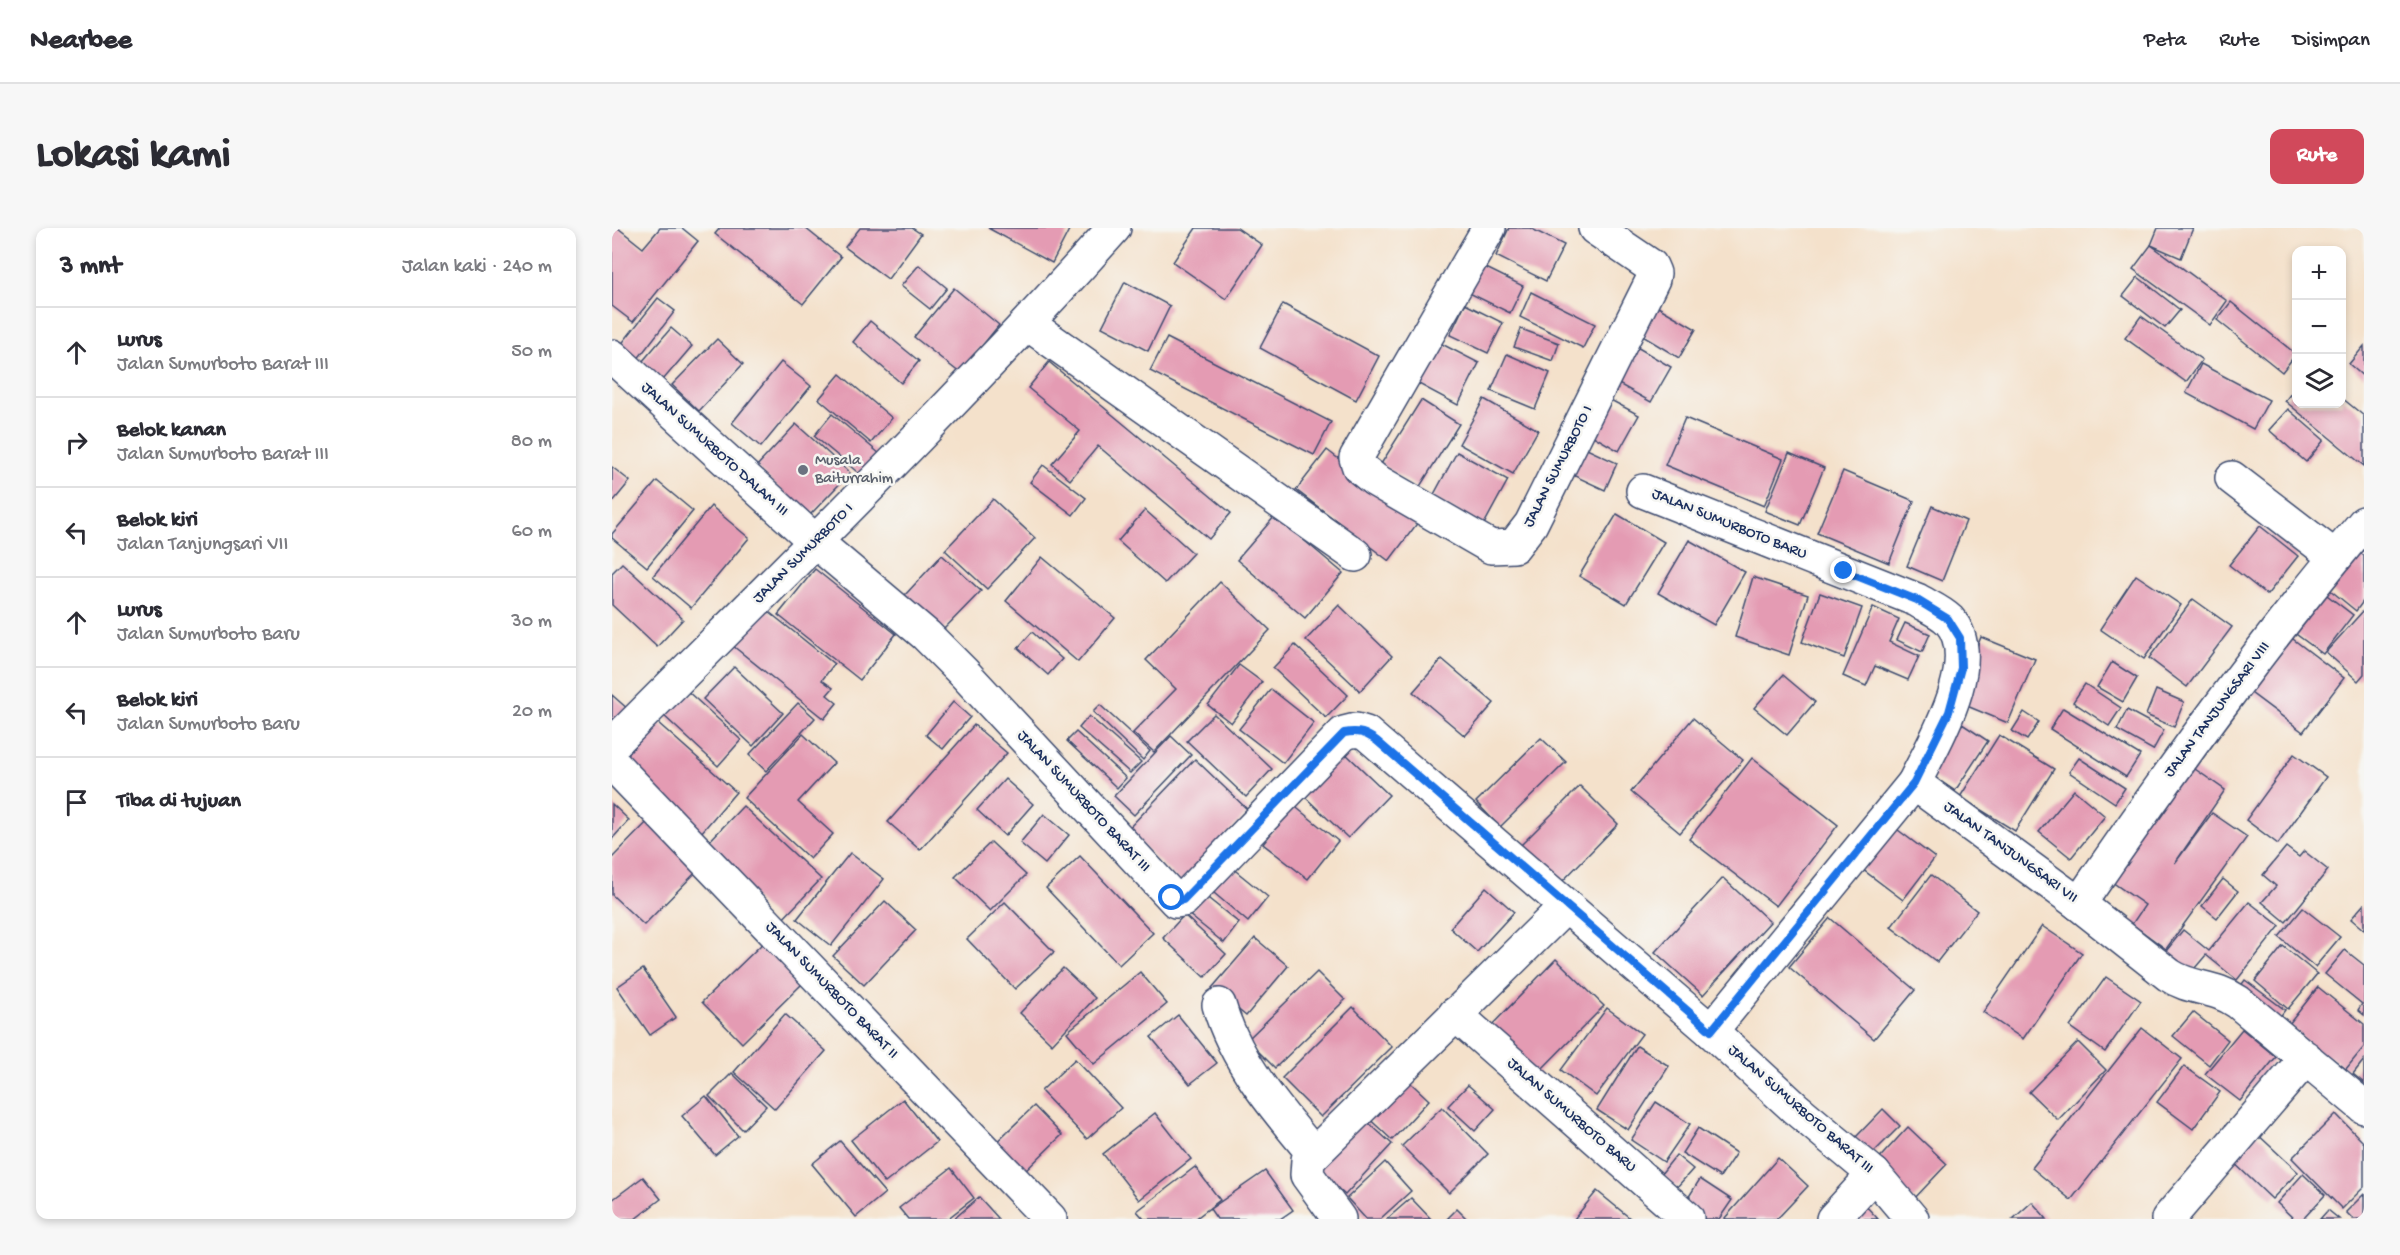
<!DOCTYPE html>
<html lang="id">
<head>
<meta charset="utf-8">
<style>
  :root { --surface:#fff; --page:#f7f7f7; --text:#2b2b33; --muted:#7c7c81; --line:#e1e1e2; --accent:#d1495b }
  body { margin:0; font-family:"Gochi Hand",sans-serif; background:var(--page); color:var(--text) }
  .controls { position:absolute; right:18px; top:18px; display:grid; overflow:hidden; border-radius:12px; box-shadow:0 3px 9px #0003 }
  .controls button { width:54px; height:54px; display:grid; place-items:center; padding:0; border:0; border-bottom:2px solid var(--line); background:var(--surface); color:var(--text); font:30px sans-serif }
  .stop { position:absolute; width:18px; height:18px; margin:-14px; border:4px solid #1a73e8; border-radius:50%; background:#fff }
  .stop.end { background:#1a73e8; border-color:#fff; box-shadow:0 2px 6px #0008 }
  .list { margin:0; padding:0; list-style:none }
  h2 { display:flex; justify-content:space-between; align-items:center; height:78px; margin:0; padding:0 24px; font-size:26px }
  h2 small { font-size:20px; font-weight:400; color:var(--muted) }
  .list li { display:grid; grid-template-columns:39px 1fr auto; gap:18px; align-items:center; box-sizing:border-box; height:90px; padding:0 24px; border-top:2px solid var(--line) }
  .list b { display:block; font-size:22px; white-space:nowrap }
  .list p { margin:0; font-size:20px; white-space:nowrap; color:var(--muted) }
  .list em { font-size:20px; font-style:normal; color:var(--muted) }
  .icon { flex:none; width:33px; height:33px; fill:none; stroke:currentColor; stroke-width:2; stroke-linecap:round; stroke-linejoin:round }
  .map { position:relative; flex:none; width:1752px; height:991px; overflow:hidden; border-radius:12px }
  header { display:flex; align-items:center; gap:36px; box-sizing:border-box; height:84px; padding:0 30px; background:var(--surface); border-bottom:2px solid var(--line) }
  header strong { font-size:28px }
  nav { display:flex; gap:33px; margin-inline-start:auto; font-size:21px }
  .intro { display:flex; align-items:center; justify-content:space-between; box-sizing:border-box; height:144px; padding:0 36px }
  h1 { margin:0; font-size:42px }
  .button { padding:15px 27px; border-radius:12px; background:var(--accent); color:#fff; font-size:21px; font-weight:700 }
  main { display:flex; gap:36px; padding:0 36px }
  aside { flex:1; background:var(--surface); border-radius:12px; box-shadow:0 3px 9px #0003 }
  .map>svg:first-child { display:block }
  .building { fill:#e49bb3 }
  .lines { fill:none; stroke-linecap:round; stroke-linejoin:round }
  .street-casing { stroke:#3c4a6e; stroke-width:36 }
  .street { stroke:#fff; stroke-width:33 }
  .route { stroke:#1a73e8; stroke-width:8 }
  .worship-dot { fill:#6b7280; stroke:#f6f6f2; stroke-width:2 }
  .labels { text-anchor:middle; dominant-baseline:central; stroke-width:5; stroke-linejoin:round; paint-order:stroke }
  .street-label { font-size:16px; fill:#1b2f5e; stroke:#f6f6f2 }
  .worship-label { font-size:16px; fill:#5b616d; stroke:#f6f6f2; text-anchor:start }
</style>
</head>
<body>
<header>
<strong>Nearbee</strong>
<nav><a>Peta</a><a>Rute</a><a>Disimpan</a></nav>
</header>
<div class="intro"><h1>Lokasi kami</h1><a class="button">Rute</a></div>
<main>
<aside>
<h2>3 mnt<small>Jalan kaki · 240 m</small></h2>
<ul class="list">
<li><svg class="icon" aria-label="ahead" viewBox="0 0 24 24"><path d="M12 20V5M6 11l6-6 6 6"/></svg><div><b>Lurus</b><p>Jalan Sumurboto Barat III</p></div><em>50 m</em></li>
<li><svg class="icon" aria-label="right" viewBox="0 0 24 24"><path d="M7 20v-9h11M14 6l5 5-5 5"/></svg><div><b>Belok kanan</b><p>Jalan Sumurboto Barat III</p></div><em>80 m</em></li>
<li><svg class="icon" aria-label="left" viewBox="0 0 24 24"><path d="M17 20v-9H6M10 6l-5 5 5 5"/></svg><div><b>Belok kiri</b><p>Jalan Tanjungsari VII</p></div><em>60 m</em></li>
<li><svg class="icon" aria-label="ahead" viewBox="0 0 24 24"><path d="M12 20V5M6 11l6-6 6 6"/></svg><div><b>Lurus</b><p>Jalan Sumurboto Baru</p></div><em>30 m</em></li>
<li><svg class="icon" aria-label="left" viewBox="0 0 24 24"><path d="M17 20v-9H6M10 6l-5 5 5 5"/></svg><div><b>Belok kiri</b><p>Jalan Sumurboto Baru</p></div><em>20 m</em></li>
<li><svg class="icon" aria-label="arrive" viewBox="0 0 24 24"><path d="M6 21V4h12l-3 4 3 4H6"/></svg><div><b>Tiba di tujuan</b></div></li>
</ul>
</aside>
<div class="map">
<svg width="1752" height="991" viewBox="0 0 1752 991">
  <rect width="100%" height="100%" fill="#f6f6f2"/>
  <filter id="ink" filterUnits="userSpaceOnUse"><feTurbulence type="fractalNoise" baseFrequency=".0167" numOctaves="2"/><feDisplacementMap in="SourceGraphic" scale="12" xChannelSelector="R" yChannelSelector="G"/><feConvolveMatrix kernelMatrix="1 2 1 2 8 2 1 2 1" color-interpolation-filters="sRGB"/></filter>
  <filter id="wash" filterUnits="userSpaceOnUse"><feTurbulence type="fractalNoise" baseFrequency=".008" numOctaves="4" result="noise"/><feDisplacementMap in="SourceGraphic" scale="24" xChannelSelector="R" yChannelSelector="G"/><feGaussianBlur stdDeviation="1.35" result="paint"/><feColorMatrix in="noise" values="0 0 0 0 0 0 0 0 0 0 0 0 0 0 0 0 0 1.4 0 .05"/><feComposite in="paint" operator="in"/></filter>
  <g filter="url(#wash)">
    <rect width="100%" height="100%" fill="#f4e1cb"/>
    <g id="blocks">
      <g class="building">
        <polygon points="0,0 6,0 31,20 48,0 70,0 86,13 21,94 0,78"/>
        <polygon points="108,0 193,0 229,29 191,76 103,6"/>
        <polygon points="248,0 300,0 309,6 276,51 233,19"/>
        <polygon points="376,0 458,0 440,35"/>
        <polygon points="584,0 625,0 650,17 614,71 561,34"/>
        <polygon points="897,0 918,0 952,17 934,53 884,28"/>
        <polygon points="1546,0 1581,0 1569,30 1539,17"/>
        <polygon points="1539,17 1615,73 1598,97 1521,41"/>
        <polygon points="860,33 911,58 898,85 847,60"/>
        <polygon points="307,37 335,60 318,81 289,58"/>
        <polygon points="1526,49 1568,82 1553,100 1511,68"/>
        <polygon points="513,54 558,78 536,123 490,99"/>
        <polygon points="342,60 387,97 348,145 302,109"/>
        <polygon points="919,64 983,96 971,120 908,89"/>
        <polygon points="46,70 63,83 18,141 0,128"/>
        <polygon points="1619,74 1684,126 1670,144 1605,92"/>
        <polygon points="671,76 767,128 744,172 648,120"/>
        <polygon points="853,76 891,95 876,125 838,107"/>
        <polygon points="1046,79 1084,101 1067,130 1029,107"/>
        <polygon points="1529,88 1590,132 1574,154 1513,110"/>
        <polygon points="258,93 307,133 289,155 241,114"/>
        <polygon points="59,100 80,118 51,152 30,134"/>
        <polygon points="909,101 947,115 941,133 902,119"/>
        <polygon points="555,110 719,194 702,227 538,143"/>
        <polygon points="105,111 131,136 87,183 60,157"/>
        <polygon points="824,113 867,135 846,177 803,154"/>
        <polygon points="1023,118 1059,139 1039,174 1003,154"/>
        <polygon points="1752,118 1752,149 1737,136"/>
        <polygon points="895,126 938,145 923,181 879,163"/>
        <polygon points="169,134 199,158 149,219 120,195"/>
        <polygon points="437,134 619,285 597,311 486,218 458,252 440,236 468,203 416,160"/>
        <polygon points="1589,136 1657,172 1641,201 1574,165"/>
        <polygon points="228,146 280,190 259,215 207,171"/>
        <polygon points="1684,159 1684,176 1730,176 1730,170 1752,188 1752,238 1673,173"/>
        <polygon points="993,169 1027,187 1007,223 974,204"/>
        <polygon points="872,171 926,202 901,246 847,216"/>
        <polygon points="809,172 847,196 807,260 769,236"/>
        <polygon points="1676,181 1712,212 1694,234 1657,202"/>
        <polygon points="220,186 268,226 250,248 202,208"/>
        <polygon points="1073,190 1171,231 1152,278 1053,237"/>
        <polygon points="184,196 238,245 197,288 144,239"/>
        <polygon points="964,216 1005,235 993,262 952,243"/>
        <polygon points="715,222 807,293 777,333 684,262"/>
        <polygon points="845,224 896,252 871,298 820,270"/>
        <polygon points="1177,225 1212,240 1188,297 1153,283"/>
        <polygon points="431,237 474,270 461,287 418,254"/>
        <polygon points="0,239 18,253 0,275"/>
        <polygon points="1231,243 1302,273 1277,335 1205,305"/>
        <polygon points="45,253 81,283 35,339 0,310 0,306"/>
        <polygon points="381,271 423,310 375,361 333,322"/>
        <polygon points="99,278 137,310 79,380 41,348"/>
        <polygon points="1320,278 1354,293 1330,353 1295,338"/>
        <polygon points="533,282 581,325 553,355 506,313"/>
        <polygon points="1005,286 1052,314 1014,376 967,348"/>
        <polygon points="663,288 731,345 693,390 625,332"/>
        <polygon points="1648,298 1686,328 1655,367 1617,337"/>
        <polygon points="1077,312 1133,344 1102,397 1046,365"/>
        <polygon points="1742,320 1752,328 1752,372 1744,383 1712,357"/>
        <polygon points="330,327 369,363 331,402 293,367"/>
        <polygon points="430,329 503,390 466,434 394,373"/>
        <polygon points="10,335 71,391 45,419 0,377 0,345"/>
        <polygon points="203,341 284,406 248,452 166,387"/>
        <polygon points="1524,347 1569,377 1532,431 1488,401"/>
        <polygon points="1141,349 1196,367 1177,427 1123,409"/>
        <polygon points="608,354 658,402 542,524 521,505 564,461 534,432"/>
        <polygon points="1703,358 1741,387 1711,426 1673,398"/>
        <polygon points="1208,365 1250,380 1232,430 1190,414"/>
        <polygon points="1581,371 1620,399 1575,459 1537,430"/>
        <polygon points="727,377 780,428 748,463 694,412"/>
        <polygon points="1261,379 1287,391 1277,414 1307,428 1296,452 1263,438 1254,458 1231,448"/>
        <polygon points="152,380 222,436 210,452 221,460 215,467 225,475 212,491 121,418"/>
        <polygon points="1752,382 1752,446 1746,453 1714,424"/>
        <polygon points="1293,395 1318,406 1310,424 1285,412"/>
        <polygon points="420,404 450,431 436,447 406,420"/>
        <polygon points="1673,405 1732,450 1691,504 1631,459"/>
        <polygon points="1369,409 1423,431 1396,495 1343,473"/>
        <polygon points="683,417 736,467 714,490 661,440"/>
        <polygon points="830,431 882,475 853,508 801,464"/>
        <polygon points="1500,434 1525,450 1511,474 1485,459"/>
        <polygon points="627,437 650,454 619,495 596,477"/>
        <polygon points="122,439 171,485 141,518 91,471"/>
        <polygon points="1171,447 1203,474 1175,507 1142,480"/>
        <polygon points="1473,456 1509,480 1497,498 1461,474"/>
        <polygon points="73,461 129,512 106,538 50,486"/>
        <polygon points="659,461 702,495 671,535 627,501"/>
        <polygon points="1544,462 1572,474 1562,499 1534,487"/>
        <polygon points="0,467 17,482 0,501"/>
        <polygon points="341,474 358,489 331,521 314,507"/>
        <polygon points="186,475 203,490 154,543 137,527"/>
        <polygon points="488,477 538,523 531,532 481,484"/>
        <polygon points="1451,480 1528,527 1514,549 1438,501"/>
        <polygon points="1515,482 1552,502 1541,522 1505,502"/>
        <polygon points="1412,484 1427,494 1415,512 1400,503"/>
        <polygon points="602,486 660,541 634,569 575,513"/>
        <polygon points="477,488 529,534 518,545 467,500"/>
        <polygon points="1081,490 1131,532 1068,605 1019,564"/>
        <polygon points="1344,492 1376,513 1343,563 1311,542"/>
        <polygon points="45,494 124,564 89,605 9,534"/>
        <polygon points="362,497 395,525 308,622 276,594"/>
        <polygon points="464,504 514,550 505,560 455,513"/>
        <polygon points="191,506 222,535 186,574 221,606 198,631 132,570"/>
        <polygon points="1387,507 1442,541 1403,603 1348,569"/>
        <polygon points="559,508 579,527 522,587 502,568"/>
        <polygon points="929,510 954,534 888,599 864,574"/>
        <polygon points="732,524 777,567 736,610 691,567"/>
        <polygon points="1682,526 1714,549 1666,616 1634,592"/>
        <polygon points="1140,530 1226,597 1164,678 1077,611"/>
        <polygon points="1467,530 1513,560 1503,575 1457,544"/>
        <polygon points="583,531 637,583 569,655 515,602"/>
        <polygon points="1570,532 1613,562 1563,635 1600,585 1635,609 1554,721 1520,696 1533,677 1490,647"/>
        <polygon points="393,551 421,576 393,608 365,582"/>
        <polygon points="968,558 1006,596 941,663 902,624"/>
        <polygon points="1462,562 1493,588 1459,630 1427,604"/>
        <polygon points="0,576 17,592 0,611"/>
        <polygon points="681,577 726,613 696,651 651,616"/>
        <polygon points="131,578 209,651 168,694 90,621"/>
        <polygon points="432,586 457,607 433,636 408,615"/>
        <polygon points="39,590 89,639 32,697 0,667 0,630"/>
        <polygon points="1282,599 1323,630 1291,672 1250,641"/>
        <polygon points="379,614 414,647 378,683 343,649"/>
        <polygon points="1674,619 1687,629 1692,623 1716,642 1674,694 1650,674 1664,658 1651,647"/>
        <polygon points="238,625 272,651 219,718 185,691"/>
        <polygon points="468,628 541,705 507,737 434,660"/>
        <polygon points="614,635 656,669 636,694 595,659"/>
        <polygon points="1319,647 1365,683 1325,734 1279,699"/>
        <polygon points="1111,650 1158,694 1091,767 1043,724"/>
        <polygon points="1611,651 1626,663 1605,690 1590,678"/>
        <polygon points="874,659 902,684 865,724 838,700"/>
        <polygon points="592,667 627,695 612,715 576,686"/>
        <polygon points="273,673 304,702 252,757 221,728"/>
        <polygon points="393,674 442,724 403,761 355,711"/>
        <polygon points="1637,674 1668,698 1625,752 1594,727 1571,754 1546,733 1571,702 1597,723"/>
        <polygon points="1752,676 1752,702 1739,691"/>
        <polygon points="1691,680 1728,709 1703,739 1667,709"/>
        <polygon points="572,687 614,726 593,749 551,710"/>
        <polygon points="1218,690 1303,762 1262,811 1177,739"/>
        <polygon points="1430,698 1470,725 1411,811 1371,784"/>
        <polygon points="643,710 676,738 634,788 600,760"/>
        <polygon points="151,715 190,756 130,815 90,774"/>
        <polygon points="1671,718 1705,746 1676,781 1643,753"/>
        <polygon points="1733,722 1752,737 1752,787 1746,782 1750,776 1713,746"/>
        <polygon points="944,731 992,778 923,848 876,801"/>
        <polygon points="451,740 483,770 440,816 408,785"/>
        <polygon points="31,741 64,789 38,807 5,759"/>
        <polygon points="528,744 555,776 482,836 455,804"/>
        <polygon points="705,744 733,772 663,840 635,812"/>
        <polygon points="1494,749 1529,773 1493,824 1458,799"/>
        <polygon points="1633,752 1673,782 1662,797 1622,767"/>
        <polygon points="1706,759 1752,796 1752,819 1734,841 1717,828 1713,834 1677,796"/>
        <polygon points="741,779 780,819 709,889 670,850"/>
        <polygon points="995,780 1030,806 984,868 949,842"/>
        <polygon points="1581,784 1616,812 1597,837 1561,808"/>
        <polygon points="173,786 214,823 163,881 122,844"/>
        <polygon points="566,787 605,835 578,856 539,809"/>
        <polygon points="1530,800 1570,831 1459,972 1420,940"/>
        <polygon points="1630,801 1664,829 1628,873 1593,846"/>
        <polygon points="1466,814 1494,842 1446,892 1417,864"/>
        <polygon points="1025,818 1057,838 1016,902 985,882"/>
        <polygon points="463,831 509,880 475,911 429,863"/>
        <polygon points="1752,832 1752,855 1741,846"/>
        <polygon points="1572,838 1608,864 1581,901 1545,874"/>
        <polygon points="787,844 817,872 780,912 750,884"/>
        <polygon points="120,845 154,878 131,902 97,868"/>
        <polygon points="856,857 883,881 863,903 836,878"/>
        <polygon points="94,868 126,908 103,927 70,888"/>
        <polygon points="291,871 325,914 273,955 239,912"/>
        <polygon points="1044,874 1078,896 1052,934 1019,912"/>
        <polygon points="422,878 450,907 404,952 376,922"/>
        <polygon points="830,879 876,926 837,965 790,918"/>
        <polygon points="1271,881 1288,898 1259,927 1243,910"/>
        <polygon points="543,885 579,931 527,972 491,926"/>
        <polygon points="1724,886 1752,915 1752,959 1730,981 1680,930"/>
        <polygon points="748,887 780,916 733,967 702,938"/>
        <polygon points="1296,899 1335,936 1301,972 1261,937"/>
        <polygon points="1086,900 1124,925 1108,949 1070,925"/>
        <polygon points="1642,903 1686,944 1660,971 1617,930"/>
        <polygon points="228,913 273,965 244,989 200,936"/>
        <polygon points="1064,927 1081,941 1065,959 1049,946"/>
        <polygon points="1166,930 1196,958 1165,991 1112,991"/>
        <polygon points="773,934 799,963 768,991 754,991 735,970"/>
        <polygon points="583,939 608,972 583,991 532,991 525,983"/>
        <polygon points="339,940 362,970 335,991 296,991 287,980"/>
        <polygon points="653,943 681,982 668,991 605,991 598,981"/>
        <polygon points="1691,946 1713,967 1691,991 1682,991 1665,975"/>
        <polygon points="31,949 49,971 23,991 1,991 0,972"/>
        <polygon points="1088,951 1120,972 1107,991 1091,991 1071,978"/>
        <polygon points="985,963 1019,991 962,991"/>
        <polygon points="1752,966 1752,991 1741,991 1734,984"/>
        <polygon points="367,969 387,991 342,991"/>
        <polygon points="799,970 819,991 775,991"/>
        <polygon points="1420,974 1435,991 1401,991"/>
        <polygon points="1253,977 1266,991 1237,991"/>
        <polygon points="845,981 855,991 835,991"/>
        <polygon points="1716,982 1727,991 1708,991"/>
      </g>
    </g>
  </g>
  <g filter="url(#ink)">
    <use href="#blocks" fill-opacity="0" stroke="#3c4a6e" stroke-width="1.5"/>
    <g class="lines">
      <g class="street-casing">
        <g id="street">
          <polyline points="877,0 744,230 747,239 763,252 879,319 902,318 919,296 1041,51 1042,45 1039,38 983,0"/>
          <polyline points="416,96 743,327"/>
          <polyline points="0,128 205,315 314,407 352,445 564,673 571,672 732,505 744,502 754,505 1099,803 1183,880 1262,946 1300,991"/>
          <polyline points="1620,250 1723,329"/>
          <path d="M1031,263L1305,372C1315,378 1329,384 1337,392C1373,432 1321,516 1302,555"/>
          <path d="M0,517C170,346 342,179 502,0"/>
          <polyline points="0,535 438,991"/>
          <path d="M1467,676C1557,545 1650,416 1752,295"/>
          <path d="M607,777C623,833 664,881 701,925"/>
          <polyline points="843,786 1075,990"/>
          <path d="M1099,803L1302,555L1467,676L1557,747C1579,762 1601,757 1626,774L1752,879"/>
          <polyline points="727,991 695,947 696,932 954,678"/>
          <polyline points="1221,991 1262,946"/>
          <polyline points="1556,991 1694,830"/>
        </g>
      </g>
      <use href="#street" class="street"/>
    </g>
  </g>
  <g class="lines" filter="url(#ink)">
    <path class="route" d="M560,670L564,673L571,672L732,505C747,502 754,505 765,513L1099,803L1302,555L1337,484L1349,440L1348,410L1336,391L1305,372L1232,343"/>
  </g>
  <circle class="worship-dot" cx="191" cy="242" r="6"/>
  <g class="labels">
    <g class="street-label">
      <text transform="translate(102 222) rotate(42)">JALAN SUMURBOTO DALAM III</text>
      <text transform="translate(947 239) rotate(-63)">JALAN SUMURBOTO I</text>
      <text transform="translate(1117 297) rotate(22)">JALAN SUMURBOTO BARU</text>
      <text transform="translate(192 326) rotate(-45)">JALAN SUMURBOTO I</text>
      <text transform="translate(1606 482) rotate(-53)">JALAN TANJUNGSARI VIII</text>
      <text transform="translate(471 574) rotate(47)">JALAN SUMURBOTO BARAT III</text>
      <text transform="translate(1398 625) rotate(36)">JALAN TANJUNGSARI VII</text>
      <text transform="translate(219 763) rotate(46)">JALAN SUMURBOTO BARAT II</text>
      <text transform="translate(1188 882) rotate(41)">JALAN SUMURBOTO BARAT III</text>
      <text transform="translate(959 888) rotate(41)">JALAN SUMURBOTO BARU</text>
    </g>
    <g class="worship-label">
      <text x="203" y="233">Musala<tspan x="203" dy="18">Baiturrahim</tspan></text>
    </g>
  </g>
</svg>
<div class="controls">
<button>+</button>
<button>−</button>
<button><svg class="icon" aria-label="layers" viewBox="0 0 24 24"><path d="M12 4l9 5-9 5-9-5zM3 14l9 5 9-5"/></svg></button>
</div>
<div class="stop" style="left:560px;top:670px"></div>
<div class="stop end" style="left:1232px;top:343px"></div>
</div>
</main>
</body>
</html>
